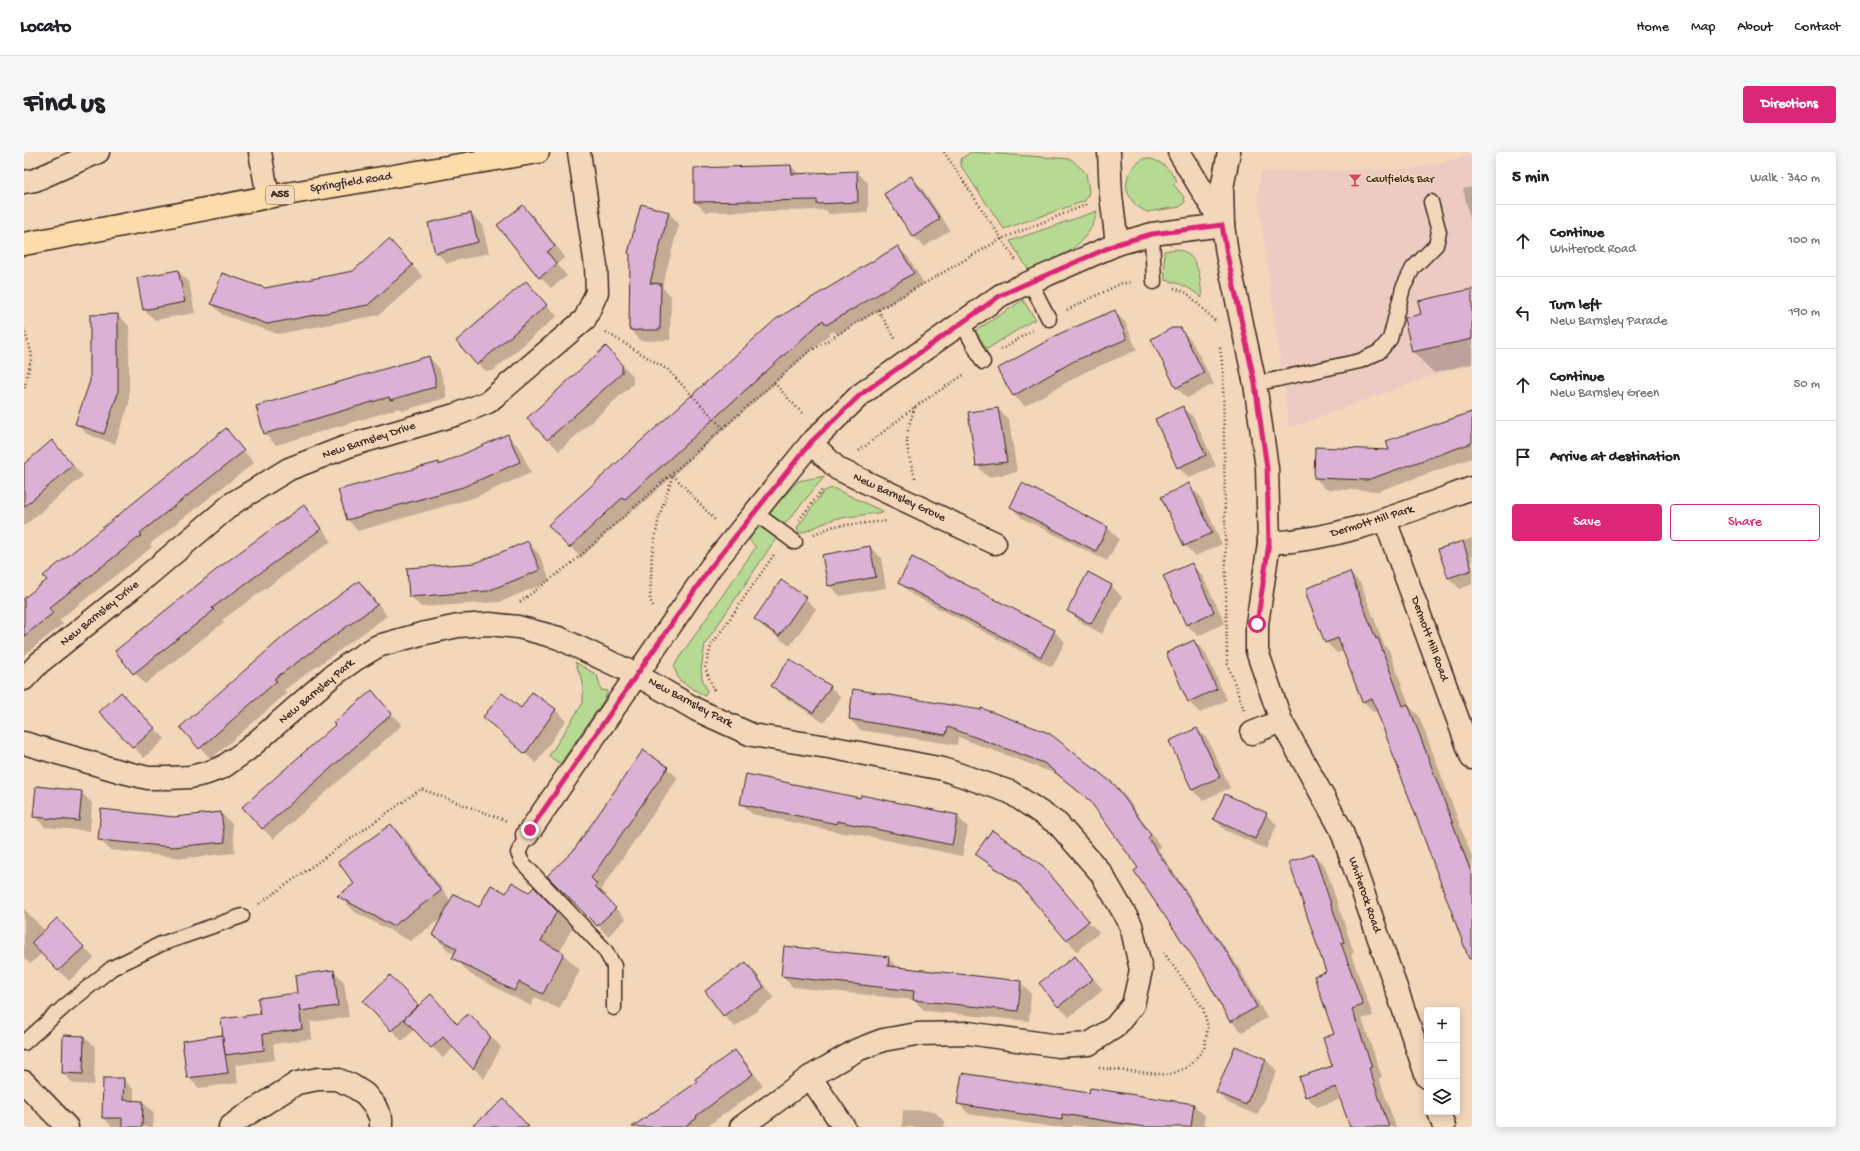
<!DOCTYPE html>
<html lang="en">
<head>
<meta charset="utf-8">
<style>
  :root { --surface:#fff; --page:#f6f6f6; --text:#202124; --muted:#757577; --line:#e0e0e0; --accent:#db2777 }
  body { margin:0; font-family:"Gochi Hand",sans-serif; background:var(--page); color:var(--text) }
  .controls { position:absolute; right:12px; bottom:12px; display:grid; overflow:hidden; border-radius:4px; box-shadow:0 2px 10px #0003 }
  .controls button { width:36px; height:36px; display:grid; place-items:center; padding:0; border:0; border-bottom:1px solid var(--line); background:var(--surface); color:var(--text); font:20px sans-serif }
  .stop { position:absolute; width:12px; height:12px; margin:-9px; border:3px solid #db2777; border-radius:50%; background:#fff }
  .stop.end { background:#db2777; border-color:#fff; box-shadow:0 1px 4px #0008 }
  .list { margin:0; padding:0; list-style:none }
  h2 { display:flex; justify-content:space-between; align-items:center; height:52px; margin:0; padding:0 16px; font-size:17px }
  h2 small { font-size:13px; font-weight:400; color:var(--muted) }
  .list li { display:grid; grid-template-columns:26px 1fr auto; gap:12px; align-items:center; box-sizing:border-box; height:72px; padding:0 16px; border-top:1px solid var(--line) }
  .list b { display:block; font-size:15px; white-space:nowrap }
  .list p { margin:0; font-size:13px; white-space:nowrap; color:var(--muted) }
  .list em { font-size:13px; font-style:normal; color:var(--muted) }
  .actions { display:flex; gap:8px; padding:12px 16px }
  .actions a { flex:1; padding:9px 0; border:1px solid var(--accent); border-radius:4px; text-align:center; font-size:14px; color:var(--accent) }
  .actions .main { background:var(--accent); color:#fff }
  .icon { flex:none; width:22px; height:22px; fill:none; stroke:currentColor; stroke-width:2; stroke-linecap:round; stroke-linejoin:round }
  .map { position:relative; flex:none; width:1448px; height:975px; overflow:hidden; border-radius:4px }
  header { display:flex; align-items:center; gap:24px; box-sizing:border-box; height:56px; padding:0 20px; background:var(--surface); border-bottom:1px solid var(--line) }
  header strong { font-size:19px }
  nav { display:flex; gap:22px; margin-inline-start:auto; font-size:14px }
  .intro { display:flex; align-items:center; justify-content:space-between; box-sizing:border-box; height:96px; padding:0 24px }
  h1 { margin:0; font-size:28px }
  .button { padding:10px 18px; border-radius:4px; background:var(--accent); color:#fff; font-size:14px; font-weight:700 }
  main { display:flex; gap:24px; padding:0 24px }
  aside { flex:1; background:var(--surface); border-radius:4px; box-shadow:0 2px 10px #0003 }
  .map>svg:first-child { display:block }
  .built { fill:#edcbc2 }
  .green { fill:#b6d994; stroke:#788259 }
  .shadow { fill:#0003; fill-rule:evenodd }
  .building { fill:#dcb1d6; stroke:#3b2a1e }
  .lines { fill:none; stroke-linecap:round; stroke-linejoin:round }
  .service-casing { stroke:#3b2a1e; stroke-width:17 }
  .minor-casing { stroke:#3b2a1e; stroke-width:25 }
  .trunk-casing { stroke:#3b2a1e; stroke-width:25 }
  .path { stroke:#3b2a1e; stroke-width:2.5; stroke-dasharray:1 3; stroke-linecap:butt }
  .service { stroke:#f4d6ba; stroke-width:14 }
  .minor { stroke:#f4d6ba; stroke-width:22 }
  .trunk { stroke:#fddcac; stroke-width:22 }
  .route { stroke:#db2777; stroke-width:5 }
  .labels { text-anchor:middle; dominant-baseline:central; stroke-width:3.5; stroke-linejoin:round; paint-order:stroke }
  .shield { fill:#f4d6ba; stroke:#725e4d; stroke-width:1 }
  .shield-label { font-size:11px; font-weight:bold; fill:#3b2a1e }
  .poi-label { font-size:12px; fill:#3b2a1e; stroke:#f4d6ba; text-anchor:start }
  .street-label { font-size:12px; fill:#3b2a1e; stroke:#f4d6ba }
</style>
</head>
<body>
<header>
<strong>Locato</strong>
<nav><a>Home</a><a>Map</a><a>About</a><a>Contact</a></nav>
</header>
<div class="intro"><h1>Find us</h1><a class="button">Directions</a></div>
<main>
<div class="map">
<svg width="1448" height="975" viewBox="0 0 1448 975">
  <rect width="100%" height="100%" fill="#f4d6ba"/>
  <filter id="ink" filterUnits="userSpaceOnUse"><feTurbulence type="fractalNoise" baseFrequency=".025" numOctaves="2"/><feDisplacementMap in="SourceGraphic" scale="8" xChannelSelector="R" yChannelSelector="G"/><feConvolveMatrix kernelMatrix="1 2 1 2 8 2 1 2 1" color-interpolation-filters="sRGB"/></filter>
  <g filter="url(#ink)">
    <polygon class="built" points="1448,3 1448,209 1265,276 1234,44 1237,19 1387,17"/>
    <g class="green">
      <polygon points="947,0 1047,7 1062,21 1065,40 1061,49 980,77 937,14 937,7"/>
      <path d="M1121,6C1137,8 1145,16 1153,29L1149,32L1160,45L1161,50L1156,55L1123,60C1119,58 1113,55 1110,51C1096,34 1103,16 1121,6Z"/>
      <path d="M1073,59C1068,91 1033,109 1006,120L986,89Z"/>
      <path d="M1152,97C1176,102 1176,126 1178,146C1166,136 1157,131 1141,128L1140,99Z"/>
      <polygon points="999,148 1011,167 963,197 951,179"/>
      <polygon points="801,324 760,373 745,361 774,329"/>
      <polygon points="809,336 860,360 810,367 775,382 773,376 800,339"/>
      <polygon points="736,373 753,385 681,492 677,518 678,526 683,539 681,544 655,528 650,515 655,506 732,395 725,388"/>
      <polygon points="551,510 573,523 577,538 584,539 580,548 536,612 525,604 559,551 559,530"/>
    </g>
    <g class="shadow">
      <polygon points="767,14 775,22 833,20 844,31 844,60 805,62 802,58 682,60 671,50"/>
      <polygon points="887,25 898,36 926,78 900,95 889,84"/>
      <polygon points="1448,35 1448,75 1439,37"/>
      <polygon points="499,55 510,65 541,105 533,112 543,124 527,136 516,125"/>
      <polygon points="645,61 655,72 638,135 647,144 646,188 617,189 606,178 607,103 605,101"/>
      <polygon points="447,62 458,73 465,101 423,111 412,100"/>
      <polygon points="874,96 885,106 900,132 814,183 809,179 611,358 610,356 557,406 526,373"/>
      <polygon points="376,100 399,125 355,163 254,182 199,163 188,152 241,137 330,120"/>
      <polygon points="154,119 165,130 171,161 131,168 120,158"/>
      <polygon points="502,130 533,164 469,219 462,219 450,208"/>
      <polygon points="1448,138 1448,212 1410,221 1389,200 1398,163"/>
      <polygon points="1090,159 1101,170 1113,198 1061,220 1001,254 990,244 975,217"/>
      <polygon points="94,163 105,174 105,252 91,292 63,282 52,271"/>
      <polygon points="1156,177 1167,188 1190,232 1163,246 1152,235"/>
      <polygon points="582,196 609,224 609,232 535,299 504,266"/>
      <polygon points="405,205 415,216 422,238 422,246 378,259 376,256 252,293 241,282 233,255"/>
      <polygon points="1159,255 1170,266 1192,314 1165,326 1154,315 1132,267"/>
      <polygon points="974,257 985,268 993,320 964,325 953,314"/>
      <polygon points="1448,259 1448,306 1354,339 1302,337 1291,326 1366,299 1363,290"/>
      <polygon points="202,278 230,311 126,392 128,395 35,468 39,472 0,503 0,447"/>
      <polygon points="484,284 495,295 507,321 449,346 334,379 324,368 414,311 417,313"/>
      <polygon points="28,290 59,324 0,374 0,314"/>
      <polygon points="998,333 1084,376 1095,387 1083,409 998,366 987,355"/>
      <polygon points="1165,333 1176,344 1198,392 1171,404 1161,393"/>
      <polygon points="280,355 291,366 307,389 198,468 200,470 121,532 92,499"/>
      <polygon points="1448,386 1448,432 1436,437 1425,426 1416,398"/>
      <polygon points="504,391 515,402 526,429 476,450 397,455 386,444"/>
      <polygon points="846,395 857,406 862,436 816,444 805,433"/>
      <polygon points="1167,412 1178,423 1201,471 1174,484 1163,473 1140,425"/>
      <polygon points="1064,421 1088,434 1098,445 1078,482 1055,469 1044,458"/>
      <polygon points="1326,421 1337,432 1360,493 1365,498 1386,555 1395,564 1448,705 1448,810 1353,559 1350,560 1339,549 1319,499 1313,501 1302,490"/>
      <polygon points="335,430 346,441 363,464 260,538 263,541 187,607 157,575"/>
      <polygon points="876,431 1030,479 1041,490 1028,515 887,442"/>
      <polygon points="781,446 792,457 766,494 742,477 731,466"/>
      <polygon points="1170,489 1181,500 1203,548 1176,561 1165,550 1143,501"/>
      <polygon points="748,533 806,535 817,545 800,571 759,544"/>
      <polygon points="830,538 1090,634 1102,645 1137,695 1134,697 1214,814 1243,866 1218,880 1207,869 1178,816 1116,716 1071,653 1032,622 934,585 933,593 836,578 826,567"/>
      <polygon points="348,540 378,573 249,687 238,676 312,573"/>
      <polygon points="508,541 532,558 542,568 512,611 471,575 497,557"/>
      <polygon points="108,552 141,587 120,606 77,560"/>
      <polygon points="1173,577 1184,588 1206,636 1179,648 1168,638"/>
      <polygon points="643,616 654,626 577,737 583,743 581,745 602,767 584,784 524,724"/>
      <polygon points="57,640 68,651 66,679 21,675 10,664"/>
      <polygon points="837,647 933,664 944,675 938,704 824,680 824,682 728,662 717,651"/>
      <polygon points="197,661 208,672 211,701 160,706 86,698 75,687 150,666"/>
      <polygon points="1242,662 1253,673 1242,697 1201,678 1190,667"/>
      <path d="M367,673L383,689L427,749L456,757L483,743L526,753L548,776L536,799L556,818L535,857L511,845L507,854L446,822L430,805L431,802L425,799L409,783L418,766L386,789L331,760L315,744L331,732ZM427,792L437,800L427,794Z"/>
      <polygon points="953,702 1018,715 1067,774 1068,773 1075,781 1053,799 1002,739 964,712"/>
      <polygon points="1290,703 1301,714 1330,801 1327,802 1349,864 1338,867 1358,925 1355,926 1372,975 1327,975 1317,947 1293,955 1282,944 1310,915 1311,883"/>
      <polygon points="0,757 21,779 44,778 70,806 45,829 18,801 6,812 0,806"/>
      <polygon points="1051,805 1079,838 1045,865 1034,854"/>
      <polygon points="864,806 875,817 996,830 1007,841 1005,869 901,859 890,848 769,835 758,824"/>
      <polygon points="722,811 733,822 750,846 711,875 700,864 683,840"/>
      <polygon points="310,819 320,830 325,865 288,870 286,868 288,887 249,892 251,908 213,913 211,911 214,931 175,936 164,925 198,884 200,887"/>
      <polygon points="377,836 395,855 417,855 434,872 445,862 477,895 460,927 430,895 419,906 391,877 378,889 368,878"/>
      <polygon points="60,885 71,895 70,933 50,932 39,921"/>
      <polygon points="1212,895 1242,908 1253,919 1233,963 1204,951 1193,940"/>
      <polygon points="711,899 722,910 739,934 682,975 609,975 674,930"/>
      <polygon points="99,927 110,938 110,950 119,950 130,961 129,975 88,975 79,965"/>
      <polygon points="1066,942 1170,953 1181,964 1179,975 1063,975 1049,973 1049,975 1029,975 945,962 934,951"/>
      <polygon points="879,958 910,959 921,970 920,975 878,975"/>
    </g>
    <g class="building">
      <polygon points="767,13 768,22 833,19 834,50 793,52 793,48 670,50 670,16"/>
      <polygon points="887,24 916,67 889,85 860,42"/>
      <polygon points="617,52 645,60 626,131 637,132 636,178 613,178 613,179 605,177 606,102 604,101"/>
      <polygon points="499,53 531,94 523,100 533,112 515,126 473,73"/>
      <polygon points="447,61 454,90 411,101 404,71"/>
      <polygon points="365,87 389,113 344,153 243,172 187,152 198,121 241,136 329,119"/>
      <polygon points="874,94 890,121 802,173 799,168 600,348 598,346 545,396 524,373 752,167"/>
      <polygon points="154,118 161,150 119,158 113,126"/>
      <polygon points="502,129 523,153 453,213 432,189"/>
      <polygon points="1448,137 1448,187 1388,200 1380,166 1397,162 1394,149"/>
      <polygon points="1091,158 1103,187 1050,209 989,244 973,217 1037,181"/>
      <polygon points="94,162 94,241 80,282 51,272 66,229 66,163"/>
      <polygon points="1148,176 1157,176 1180,221 1152,236 1127,187"/>
      <polygon points="582,194 598,212 598,221 523,288 503,266"/>
      <polygon points="405,204 411,226 411,235 366,248 365,245 240,282 232,254"/>
      <polygon points="1159,254 1182,303 1153,316 1131,267"/>
      <polygon points="974,256 983,310 952,314 944,260"/>
      <polygon points="1448,260 1448,291 1343,328 1290,326 1291,295 1365,298 1362,289"/>
      <polygon points="202,276 220,299 116,381 118,383 25,456 29,461 0,484 0,446 23,428 19,424"/>
      <polygon points="484,282 496,310 439,335 323,368 314,338 415,310 415,313"/>
      <polygon points="28,288 49,313 0,355 0,312"/>
      <polygon points="998,331 1084,375 1072,399 986,355"/>
      <polygon points="1165,331 1188,381 1160,394 1137,345"/>
      <polygon points="280,353 297,377 188,456 190,458 109,522 91,499 197,414"/>
      <polygon points="504,389 516,418 464,439 385,445 383,416 451,411"/>
      <polygon points="1439,389 1448,418 1424,426 1414,397"/>
      <polygon points="846,394 852,425 804,434 798,403"/>
      <polygon points="888,405 1031,478 1017,505 874,431"/>
      <polygon points="1168,411 1190,460 1162,473 1139,424"/>
      <polygon points="1064,420 1088,433 1067,472 1043,459"/>
      <polygon points="1326,420 1352,487 1354,486 1379,554 1384,552 1448,723 1448,806 1445,807 1348,546 1338,550 1314,486 1301,491 1283,445 1283,436"/>
      <polygon points="757,428 782,445 755,484 730,467"/>
      <polygon points="335,429 353,453 250,527 253,529 175,597 156,575 260,484"/>
      <polygon points="1170,488 1193,537 1164,550 1142,501"/>
      <polygon points="765,507 807,534 789,561 747,534"/>
      <polygon points="829,537 957,558 957,556 1025,581 1091,633 1127,683 1124,686 1204,802 1233,855 1206,870 1177,817 1110,719 1114,716 1066,649 1020,611 924,575 922,583 825,567"/>
      <polygon points="348,538 368,562 238,677 218,655 311,573 309,571"/>
      <polygon points="97,540 131,576 109,596 75,560"/>
      <polygon points="508,540 532,557 501,602 459,565 478,541 497,556"/>
      <polygon points="1173,576 1196,625 1168,638 1145,589"/>
      <polygon points="619,598 644,615 567,726 573,732 571,734 592,756 573,774 523,724 549,699"/>
      <polygon points="722,622 836,646 837,643 934,663 928,693 813,669 813,672 716,652"/>
      <polygon points="12,634 58,639 55,669 9,665"/>
      <polygon points="1201,642 1243,661 1231,687 1189,667"/>
      <polygon points="77,657 150,665 197,660 201,690 149,695 74,688"/>
      <polygon points="367,672 417,739 369,774 313,744 330,732 314,710"/>
      <polygon points="968,678 1019,714 1065,769 1042,788 995,732 951,702"/>
      <polygon points="1290,702 1320,790 1317,791 1339,853 1328,857 1348,915 1345,916 1365,975 1326,975 1312,935 1281,945 1275,925 1308,914 1299,886 1310,882 1290,824 1302,820 1265,710"/>
      <polygon points="488,730 505,740 510,735 533,759 517,789 540,801 519,842 495,830 490,839 428,806 433,797 408,783 430,742 455,755 467,733 482,741"/>
      <polygon points="33,766 60,795 34,819 7,791"/>
      <polygon points="760,794 865,805 864,814 997,829 994,859 889,848 890,839 757,824"/>
      <polygon points="1051,804 1069,827 1034,855 1015,831"/>
      <polygon points="722,810 740,835 699,864 681,839"/>
      <polygon points="310,818 314,854 276,859 275,853 278,877 239,882 240,898 201,903 197,867 236,862 234,846 273,841 271,823"/>
      <polygon points="366,823 394,853 367,879 339,849"/>
      <polygon points="407,842 433,872 445,861 466,884 449,917 419,885 407,896 380,867"/>
      <polygon points="39,883 60,884 59,922 38,921"/>
      <polygon points="198,883 204,921 163,926 158,889"/>
      <polygon points="1211,894 1242,907 1222,953 1192,940"/>
      <polygon points="711,898 729,922 672,964 673,966 660,975 608,975 673,930 671,927"/>
      <polygon points="938,921 1065,941 1066,936 1170,952 1167,975 1120,975 1038,962 1038,968 933,952"/>
      <polygon points="79,926 100,926 99,948 119,949 118,975 98,975 98,966 78,966"/>
      <polygon points="480,947 505,975 447,975"/>
    </g>
    <g class="lines">
      <g class="service-casing">
        <g id="service">
          <polyline points="1128,82 1130,130"/>
          <polyline points="1006,130 1025,167"/>
          <polyline points="938,171 959,210"/>
          <polyline points="1231,232 1336,209 1355,200 1366,187 1379,136 1389,116 1412,93 1415,80 1407,50"/>
          <polyline points="731,361 771,390"/>
          <polyline points="503,683 494,701 498,710 581,798 590,814 590,856"/>
          <polyline points="0,891 41,854 88,816 137,792 218,764"/>
        </g>
      </g>
      <g class="minor-casing">
        <g id="minor">
          <polyline points="236,0 244,45"/>
          <polyline points="1085,0 1087,43 1093,92"/>
          <polyline points="1205,0 1198,36 1199,73 1203,102 1231,232 1243,316 1245,391 1233,472 1233,499 1257,569 1317,677 1403,925"/>
          <polyline points="0,30 11,28 74,0"/>
          <polyline points="787,291 814,317 971,391"/>
          <polyline points="1361,368 1448,606"/>
          <path d="M1245,391C1319,387 1380,361 1448,336"/>
          <polyline points="0,527 15,511 123,424 209,351 265,317 327,293 434,262 464,250 561,167 573,140 572,114 555,0"/>
          <polyline points="1228,581 1257,569"/>
          <polyline points="0,591 95,619 124,626 145,626 166,625 183,621 199,615 223,598 308,524 332,507 354,494 397,482 434,474 465,472 494,475 535,486 613,523 673,558 728,583 810,596 919,617 986,640 1034,672 1077,721 1107,773 1117,818 1109,853 1091,875 1065,892 1034,894 944,881 893,882 859,888 833,898 786,925"/>
          <polyline points="503,683 686,416 787,291 836,243 977,143 1093,92 1128,82 1199,73 1155,0"/>
          <polyline points="0,930 43,975"/>
          <polyline points="1415,960 1420,975"/>
          <polyline points="206,975 216,967 273,931 294,927 312,927 327,933 341,942 351,954 357,967 357,975"/>
          <polyline points="717,975 786,925 820,975"/>
        </g>
      </g>
      <g class="trunk-casing">
        <polyline id="trunk" points="0,92 244,45 514,0"/>
      </g>
      <g class="path">
        <polyline points="920,0 993,110"/>
        <polyline points="1150,136 1163,141 1191,169"/>
        <polyline points="854,158 872,188"/>
        <polyline points="1043,158 1098,131 1108,131"/>
        <polyline points="0,177 8,203 0,238"/>
        <polyline points="582,180 644,218 700,277"/>
        <polyline points="1196,196 1199,219 1203,510 1220,558"/>
        <polyline points="977,198 1008,178"/>
        <polyline points="750,231 780,263"/>
        <polyline points="835,299 892,254 941,222"/>
        <polyline points="649,323 692,369"/>
        <path d="M891,326C882,294 879,288 891,255"/>
        <polyline points="775,368 799,337"/>
        <polyline points="790,382 810,374 863,369"/>
        <polyline points="496,450 548,411 783,201 854,158 977,87 1064,52"/>
        <polyline points="629,454 626,448 628,402 635,365 649,323"/>
        <polyline points="690,538 681,516 687,494 751,401"/>
        <polyline points="235,752 397,637 483,669"/>
        <polyline points="1075,916 1145,923 1164,915 1180,897 1184,875 1179,856 1140,801"/>
      </g>
      <use href="#service" class="service"/>
      <use href="#minor" class="minor"/>
      <use href="#trunk" class="trunk"/>
    </g>
  </g>
  <g class="lines" filter="url(#ink)">
    <polyline class="route" points="506,678 686,416 787,290 836,243 977,143 1093,92 1128,82 1198,73 1203,102 1231,232 1243,316 1245,391 1233,472"/>
  </g>
  <defs>
    <g id="bar-bare" transform="scale(1.08)"><path d="M-6-5H6L.8 .8V4.5H3.5V6h-7V4.5H-.8V.8Z" fill="#d1495b" stroke="#f4d6ba" stroke-width="2.5" paint-order="stroke"/></g>
  </defs>
  <g fill-rule="evenodd">
    <use href="#bar-bare" x="1331" y="28"/>
  </g>
  <g class="labels">
    <rect class="shield" x="242" y="34" width="28" height="18" rx="3"/>
    <g class="shield-label">
      <text x="256" y="43">A55</text>
    </g>
    <g class="poi-label">
      <text x="1342" y="28">Caulfields Bar</text>
    </g>
    <g class="street-label">
      <text transform="translate(327 31) rotate(-9)">Springfield Road</text>
      <text transform="translate(345 289) rotate(-18)">New Barnsley Drive</text>
      <text transform="translate(875 346) rotate(25)">New Barnsley Grove</text>
      <text transform="translate(1348 370) rotate(-17)">Dermott Hill Park</text>
      <text transform="translate(76 462) rotate(-39)">New Barnsley Drive</text>
      <text transform="translate(1405 487) rotate(70)">Dermott Hill Road</text>
      <text transform="translate(293 540) rotate(-40)">New Barnsley Park</text>
      <text transform="translate(666 551) rotate(28)">New Barnsley Park</text>
      <text transform="translate(1340 743) rotate(71)">Whiterock Road</text>
    </g>
  </g>
</svg>
<div class="controls">
<button>+</button>
<button>−</button>
<button><svg class="icon" aria-label="layers" viewBox="0 0 24 24"><path d="M12 4l9 5-9 5-9-5zM3 14l9 5 9-5"/></svg></button>
</div>
<div class="stop" style="left:1233px;top:472px"></div>
<div class="stop end" style="left:506px;top:678px"></div>
</div>
<aside>
<h2>5 min<small>Walk · 340 m</small></h2>
<ul class="list">
<li><svg class="icon" aria-label="ahead" viewBox="0 0 24 24"><path d="M12 20V5M6 11l6-6 6 6"/></svg><div><b>Continue</b><p>Whiterock Road</p></div><em>100 m</em></li>
<li><svg class="icon" aria-label="left" viewBox="0 0 24 24"><path d="M17 20v-9H6M10 6l-5 5 5 5"/></svg><div><b>Turn left</b><p>New Barnsley Parade</p></div><em>190 m</em></li>
<li><svg class="icon" aria-label="ahead" viewBox="0 0 24 24"><path d="M12 20V5M6 11l6-6 6 6"/></svg><div><b>Continue</b><p>New Barnsley Green</p></div><em>50 m</em></li>
<li><svg class="icon" aria-label="arrive" viewBox="0 0 24 24"><path d="M6 21V4h12l-3 4 3 4H6"/></svg><div><b>Arrive at destination</b></div></li>
</ul>
<div class="actions"><a class="main">Save</a><a>Share</a></div>
</aside>
</main>
</body>
</html>
